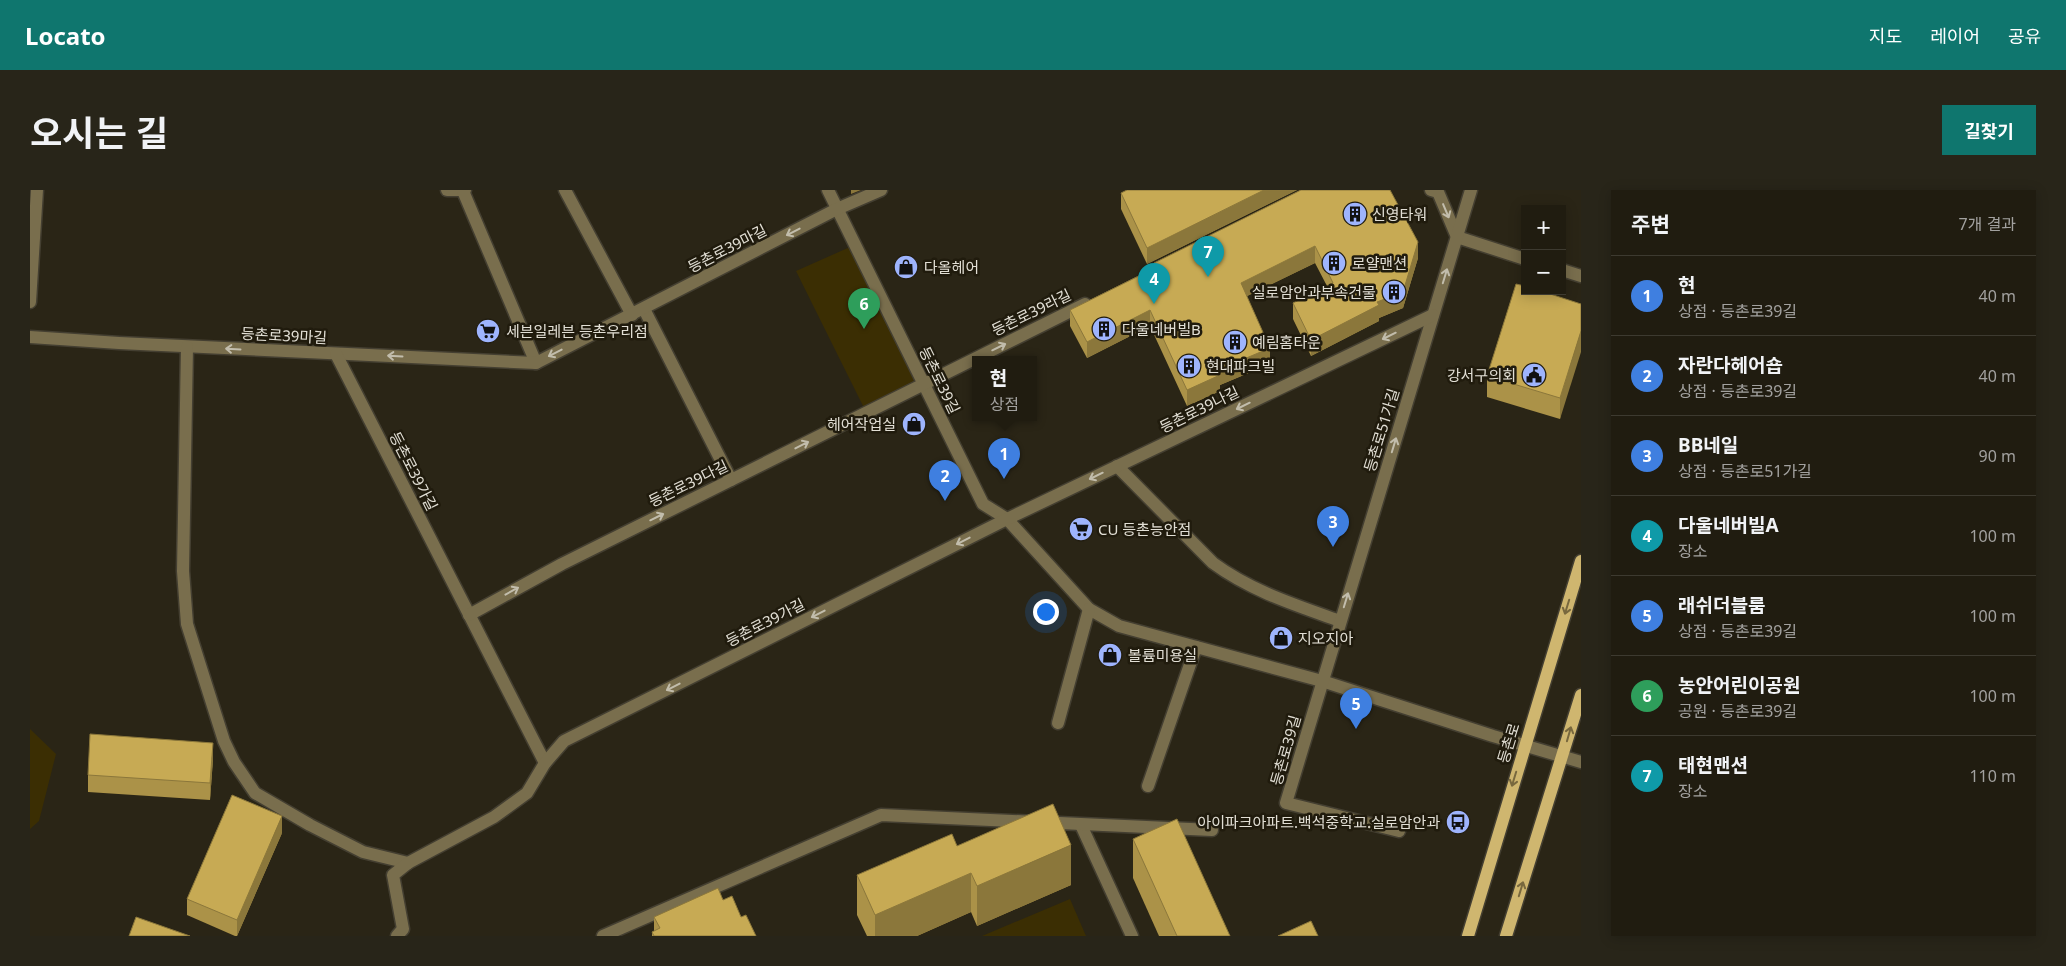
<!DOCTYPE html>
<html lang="ko">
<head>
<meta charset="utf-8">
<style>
  :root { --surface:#201c10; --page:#282519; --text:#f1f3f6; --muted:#a2a19f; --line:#3d3a30; --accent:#0f766e }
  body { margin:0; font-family:"Noto Sans","Noto Sans KR",sans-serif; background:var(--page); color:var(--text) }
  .controls { position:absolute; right:15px; top:15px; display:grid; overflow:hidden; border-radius:0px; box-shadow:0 2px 12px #0003 }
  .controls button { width:45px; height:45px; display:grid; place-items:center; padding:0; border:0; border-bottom:1px solid var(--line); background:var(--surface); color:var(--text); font:25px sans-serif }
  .you { position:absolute; left:1015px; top:421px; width:18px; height:18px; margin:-12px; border:4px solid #fff; border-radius:50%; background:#1a73e8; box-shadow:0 0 0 8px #1a73e833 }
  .badge { display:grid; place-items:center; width:32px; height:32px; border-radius:50%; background:var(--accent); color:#fff; font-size:16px; font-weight:700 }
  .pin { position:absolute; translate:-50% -41px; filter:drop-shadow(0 1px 2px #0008) }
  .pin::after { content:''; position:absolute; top:26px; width:18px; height:15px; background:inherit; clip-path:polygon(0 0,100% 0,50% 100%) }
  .popup { position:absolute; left:942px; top:166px; width:65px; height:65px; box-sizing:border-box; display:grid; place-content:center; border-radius:0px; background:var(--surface); filter:drop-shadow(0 1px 4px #0005); font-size:16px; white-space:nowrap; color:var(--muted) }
  .popup b { font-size:19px; color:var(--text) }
  .popup::after { content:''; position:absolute; left:50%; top:100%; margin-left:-10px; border:10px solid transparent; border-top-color:var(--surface) }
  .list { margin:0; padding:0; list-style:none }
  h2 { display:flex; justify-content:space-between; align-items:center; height:65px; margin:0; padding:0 20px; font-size:21px }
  h2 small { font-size:16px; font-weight:400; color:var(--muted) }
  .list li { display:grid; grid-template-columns:32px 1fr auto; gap:15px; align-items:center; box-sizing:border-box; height:80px; padding:0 20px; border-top:1px solid var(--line) }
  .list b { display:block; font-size:19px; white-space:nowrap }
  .list p { margin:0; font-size:16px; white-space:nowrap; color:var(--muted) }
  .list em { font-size:16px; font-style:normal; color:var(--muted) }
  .map { position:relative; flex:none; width:1551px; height:746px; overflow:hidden; border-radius:0px }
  header { display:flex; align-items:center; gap:30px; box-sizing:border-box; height:70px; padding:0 25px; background:var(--accent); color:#fff }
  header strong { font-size:24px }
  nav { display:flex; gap:28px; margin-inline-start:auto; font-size:18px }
  .intro { display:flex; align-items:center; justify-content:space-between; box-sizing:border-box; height:120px; padding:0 30px }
  h1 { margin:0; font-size:35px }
  .button { padding:12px 22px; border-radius:0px; background:var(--accent); color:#fff; font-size:18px; font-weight:700 }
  main { display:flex; gap:30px; padding:0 30px }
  aside { flex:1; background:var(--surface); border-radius:0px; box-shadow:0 2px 12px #0003 }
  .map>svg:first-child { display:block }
  .green { fill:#3b2e03 }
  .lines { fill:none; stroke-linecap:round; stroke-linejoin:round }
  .minor-casing { stroke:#443f31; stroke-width:15 }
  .major-casing { stroke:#443f31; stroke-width:15 }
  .minor { stroke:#796e4d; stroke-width:12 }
  .major { stroke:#cfb66f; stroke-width:12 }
  .wall { fill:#ab9248 }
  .shaded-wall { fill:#8b773b }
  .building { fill:#c7aa54; stroke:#8b773b }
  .oneway { stroke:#c2bdac }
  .oneway2 { stroke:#78683e }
  .labels { text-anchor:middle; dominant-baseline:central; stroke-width:5; stroke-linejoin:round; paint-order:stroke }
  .poi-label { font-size:15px; fill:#e2dfd5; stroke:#201b0d; text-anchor:start }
  .street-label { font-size:15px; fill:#e2dfd5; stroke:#201b0d }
</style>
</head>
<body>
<header>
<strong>Locato</strong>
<nav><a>지도</a><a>레이어</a><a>공유</a></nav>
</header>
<div class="intro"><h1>오시는 길</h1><a class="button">길찾기</a></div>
<main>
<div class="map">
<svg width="1551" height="746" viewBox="0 0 1551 746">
  <rect width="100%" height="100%" fill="#2a2516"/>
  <g class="green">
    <polygon points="829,53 902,197 839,228 766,81"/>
    <polygon points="0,539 26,564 9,631 0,639"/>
    <polygon points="1040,709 1056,746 952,746"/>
  </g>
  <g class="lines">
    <g class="minor-casing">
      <g id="minor">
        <polyline points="417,0 435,0"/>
        <polyline points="535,0 602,125"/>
        <polyline points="798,0 953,314 977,329 1059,419 1089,436 1292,491 1463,546 1551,572"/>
        <polyline points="1401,0 1408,2 1427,47 1495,69"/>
        <polyline points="433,1 506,173"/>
        <polyline points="1532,80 1551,86"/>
        <polyline points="0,112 7,0"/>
        <polyline points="614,119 701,290"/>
        <polyline points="0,147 89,153 506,173 807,19 851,0"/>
        <polyline points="157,157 153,381 157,434 194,551 204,572 225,603 280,635 333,662 378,673"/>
        <polyline points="306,164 515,573"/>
        <path d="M1087,276L1183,373C1221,401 1265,415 1310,431"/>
        <polyline points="439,425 532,374 1055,114"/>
        <polyline points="1028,533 1059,419"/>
        <polyline points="1118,596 1166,457"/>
        <polyline points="1051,635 1102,746"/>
        <polyline points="1369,641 1256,613 1441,0"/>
        <polyline points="367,746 373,739 363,685 378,673 464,627 497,603 515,573 534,551 977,329 1403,125"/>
        <polyline points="573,746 851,625 1182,640"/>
      </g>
    </g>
    <g class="major-casing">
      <g id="major">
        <polyline points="1438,746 1551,371"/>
        <polyline points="1476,746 1551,505"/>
      </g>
    </g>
    <use href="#minor" class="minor"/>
    <use href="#major" class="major"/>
  </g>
  <g class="wall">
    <polygon points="1267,0 1117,74 1091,19 1091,3"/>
    <polygon points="1271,0 1388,68 1373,118 1349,128 1349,131 1281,166 1263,129 1263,113 1297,96 1285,73 1217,106 1240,174 1190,195 1190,201 1157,216 1120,136 1057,168 1040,136 1040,120 1124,78 1124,73"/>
    <polygon points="1551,114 1530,229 1457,207 1457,186"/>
    <polygon points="183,569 180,610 58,602 58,585"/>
    <polygon points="252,643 207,746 205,746 157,725 157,709"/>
    <polygon points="1103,649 1200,746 1129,746 1103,688"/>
    <polygon points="927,656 1041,695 947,736 941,722 887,746 837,746 827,725 827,685"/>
    <polygon points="693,710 711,727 726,746 622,746 622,742 624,741 624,727"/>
  </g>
  <g class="shaded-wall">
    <polygon points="821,0 831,0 821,4"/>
    <polygon points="1234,0 1267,0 1117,74 1117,58"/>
    <polygon points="1388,52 1388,68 1373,118 1349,128 1349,131 1281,166 1281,150 1347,112"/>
    <polygon points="1285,56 1285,73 1211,109 1211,93"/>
    <polygon points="1120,120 1120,136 1057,168 1057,152"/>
    <polygon points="1551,141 1551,162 1530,229 1530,208"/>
    <polygon points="1240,158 1240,174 1190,195 1190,201 1157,216 1157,200 1188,180"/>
    <polygon points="183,553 183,569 180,610 180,593"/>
    <polygon points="252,626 252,643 207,746 207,730"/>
    <polygon points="1041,655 1041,695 947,736 947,696"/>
    <polygon points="941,683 941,722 887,746 845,746 845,725"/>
  </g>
  <g class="building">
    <polygon points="1097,0 1234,0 1117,58 1091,3"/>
    <polygon points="1271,0 1360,0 1388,52 1373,102 1347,112 1349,115 1281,150 1263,113 1303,93 1285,56 1211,93 1240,158 1188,180 1190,185 1157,200 1120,120 1057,152 1040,120 1127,77 1124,73"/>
    <polygon points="1486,94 1495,96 1495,101 1511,101 1551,114 1551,141 1530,208 1457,186"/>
    <polygon points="60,544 183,553 180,593 58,585"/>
    <polygon points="202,605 252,626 207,730 157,709"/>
    <polygon points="1023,614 1041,655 947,696 941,683 845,725 827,685 922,644 927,656"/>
    <polygon points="1147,629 1200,746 1147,746 1103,649"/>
    <polygon points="688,698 693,710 702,706 711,727 716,725 726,746 624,746 622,742 630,738 624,727"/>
    <polygon points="106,727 160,746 99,746"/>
    <polygon points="1281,731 1288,746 1248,746"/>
  </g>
  <defs><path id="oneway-shaft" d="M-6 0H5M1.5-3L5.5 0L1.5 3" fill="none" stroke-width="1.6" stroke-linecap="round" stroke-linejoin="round" transform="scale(1.25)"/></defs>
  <g class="oneway">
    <use href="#oneway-shaft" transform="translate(1416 21) rotate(67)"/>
    <use href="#oneway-shaft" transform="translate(763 42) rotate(153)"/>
    <use href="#oneway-shaft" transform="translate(1415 86) rotate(-73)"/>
    <use href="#oneway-shaft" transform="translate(1359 146) rotate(154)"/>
    <use href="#oneway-shaft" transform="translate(969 157) rotate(-26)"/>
    <use href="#oneway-shaft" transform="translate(203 159) rotate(-177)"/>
    <use href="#oneway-shaft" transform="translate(525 163) rotate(153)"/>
    <use href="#oneway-shaft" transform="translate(365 166) rotate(-177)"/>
    <use href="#oneway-shaft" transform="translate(1213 216) rotate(154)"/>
    <use href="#oneway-shaft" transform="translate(772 255) rotate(-27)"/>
    <use href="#oneway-shaft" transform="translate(1364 255) rotate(-73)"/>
    <use href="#oneway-shaft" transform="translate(1066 286) rotate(154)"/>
    <use href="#oneway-shaft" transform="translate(627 327) rotate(-26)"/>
    <use href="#oneway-shaft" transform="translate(933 351) rotate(153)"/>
    <use href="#oneway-shaft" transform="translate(482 401) rotate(-29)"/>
    <use href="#oneway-shaft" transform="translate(1316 410) rotate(-73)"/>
    <use href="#oneway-shaft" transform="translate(788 424) rotate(153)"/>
    <use href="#oneway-shaft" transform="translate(643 497) rotate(153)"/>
  </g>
  <g class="oneway2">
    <use href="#oneway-shaft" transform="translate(1537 417) rotate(107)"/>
    <use href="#oneway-shaft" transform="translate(1539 544) rotate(-74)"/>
    <use href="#oneway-shaft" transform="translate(1484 589) rotate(107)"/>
    <use href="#oneway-shaft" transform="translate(1491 699) rotate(-73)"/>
  </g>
  <defs>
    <g id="building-disc" transform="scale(1.25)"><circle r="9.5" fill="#9eb4fd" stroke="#201b0d"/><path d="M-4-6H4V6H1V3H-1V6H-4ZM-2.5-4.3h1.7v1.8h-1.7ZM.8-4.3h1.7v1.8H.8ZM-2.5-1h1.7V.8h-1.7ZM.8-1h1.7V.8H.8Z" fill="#111"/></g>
    <g id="shop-disc" transform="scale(1.25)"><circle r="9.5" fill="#9eb4fd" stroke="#201b0d"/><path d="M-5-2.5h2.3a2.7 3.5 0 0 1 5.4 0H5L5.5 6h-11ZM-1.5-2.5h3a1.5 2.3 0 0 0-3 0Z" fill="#111"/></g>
    <g id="supermarket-disc" transform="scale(1.25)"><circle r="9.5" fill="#9eb4fd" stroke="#201b0d"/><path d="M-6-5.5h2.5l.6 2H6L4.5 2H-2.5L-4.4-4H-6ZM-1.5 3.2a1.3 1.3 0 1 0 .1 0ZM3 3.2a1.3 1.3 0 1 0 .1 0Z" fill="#111"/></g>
    <g id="civic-disc" transform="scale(1.25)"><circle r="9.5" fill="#9eb4fd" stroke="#201b0d"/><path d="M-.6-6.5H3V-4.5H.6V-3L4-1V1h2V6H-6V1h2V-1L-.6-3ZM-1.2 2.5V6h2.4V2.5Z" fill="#111"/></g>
    <g id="bus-disc" transform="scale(1.25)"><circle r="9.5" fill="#9eb4fd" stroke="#201b0d"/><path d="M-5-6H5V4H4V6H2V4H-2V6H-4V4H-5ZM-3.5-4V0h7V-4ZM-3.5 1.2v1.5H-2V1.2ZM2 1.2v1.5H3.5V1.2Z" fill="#111"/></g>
  </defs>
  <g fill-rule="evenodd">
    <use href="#building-disc" x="1325" y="24"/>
    <use href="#building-disc" x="1304" y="73"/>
    <use href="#shop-disc" x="876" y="77"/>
    <use href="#building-disc" x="1364" y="102"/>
    <use href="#building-disc" x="1074" y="139"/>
    <use href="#supermarket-disc" x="458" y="141"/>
    <use href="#building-disc" x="1205" y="152"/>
    <use href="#building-disc" x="1159" y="176"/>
    <use href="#civic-disc" x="1504" y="185"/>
    <use href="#shop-disc" x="884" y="234"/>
    <use href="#supermarket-disc" x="1051" y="339"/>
    <use href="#shop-disc" x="1251" y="448"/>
    <use href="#shop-disc" x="1080" y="465"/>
    <use href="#bus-disc" x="1428" y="632"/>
  </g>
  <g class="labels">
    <g class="poi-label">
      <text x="1342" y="24">신영타워</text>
      <text x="1322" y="73">로얄맨션</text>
      <text x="894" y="77">다올헤어</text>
      <text x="1346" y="102" text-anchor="end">실로암안과부속건물</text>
      <text x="1092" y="139">다울네버빌B</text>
      <text x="476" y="141">세븐일레븐 등촌우리점</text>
      <text x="1222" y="152">예림홈타운</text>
      <text x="1176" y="176">현대파크빌</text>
      <text x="1486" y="185" text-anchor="end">강서구의회</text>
      <text x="866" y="234" text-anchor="end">헤어작업실</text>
      <text x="1068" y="339">CU 등촌능안점</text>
      <text x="1268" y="448">지오지아</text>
      <text x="1098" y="465">볼륨미용실</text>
      <text x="1410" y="632" text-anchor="end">아이파크아파트.백석중학교.실로암안과</text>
    </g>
    <g class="street-label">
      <text transform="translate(697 58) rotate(-27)">등촌로39마길</text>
      <text transform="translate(1001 122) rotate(-26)">등촌로39라길</text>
      <text transform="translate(254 145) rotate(3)">등촌로39마길</text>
      <text transform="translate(910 190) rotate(64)">등촌로39길</text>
      <text transform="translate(1169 219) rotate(-26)">등촌로39나길</text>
      <text transform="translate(1351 240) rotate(-73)">등촌로51가길</text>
      <text transform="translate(384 281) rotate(63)">등촌로39가길</text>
      <text transform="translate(658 293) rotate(-26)">등촌로39다길</text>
      <text transform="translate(735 432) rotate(-27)">등촌로39가길</text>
      <text transform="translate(1478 553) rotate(-73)">등촌로</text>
      <text transform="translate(1255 560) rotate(-74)">등촌로39길</text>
    </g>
  </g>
</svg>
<div class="controls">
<button>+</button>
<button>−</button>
</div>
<div class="you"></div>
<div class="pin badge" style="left:974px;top:289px;background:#3f7fe0">1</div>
<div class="popup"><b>현</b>상점</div>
<div class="pin badge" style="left:915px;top:311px;background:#3f7fe0">2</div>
<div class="pin badge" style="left:1303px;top:357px;background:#3f7fe0">3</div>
<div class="pin badge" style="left:1124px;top:114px;background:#0f9aa8">4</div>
<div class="pin badge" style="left:1326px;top:539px;background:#3f7fe0">5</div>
<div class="pin badge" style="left:834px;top:139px;background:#2e9e5b">6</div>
<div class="pin badge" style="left:1178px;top:87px;background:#0f9aa8">7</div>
</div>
<aside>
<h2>주변<small>7개 결과</small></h2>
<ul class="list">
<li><span class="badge" style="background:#3f7fe0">1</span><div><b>현</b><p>상점 · 등촌로39길</p></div><em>40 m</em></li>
<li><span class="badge" style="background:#3f7fe0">2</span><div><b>자란다헤어숍</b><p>상점 · 등촌로39길</p></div><em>40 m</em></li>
<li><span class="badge" style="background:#3f7fe0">3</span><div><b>BB네일</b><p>상점 · 등촌로51가길</p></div><em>90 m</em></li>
<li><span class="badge" style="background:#0f9aa8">4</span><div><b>다울네버빌A</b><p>장소</p></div><em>100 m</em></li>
<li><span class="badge" style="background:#3f7fe0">5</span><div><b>래쉬더블룸</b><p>상점 · 등촌로39길</p></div><em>100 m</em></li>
<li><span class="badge" style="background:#2e9e5b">6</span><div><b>농안어린이공원</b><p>공원 · 등촌로39길</p></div><em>100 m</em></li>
<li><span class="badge" style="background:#0f9aa8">7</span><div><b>태현맨션</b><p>장소</p></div><em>110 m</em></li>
</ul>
</aside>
</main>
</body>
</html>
